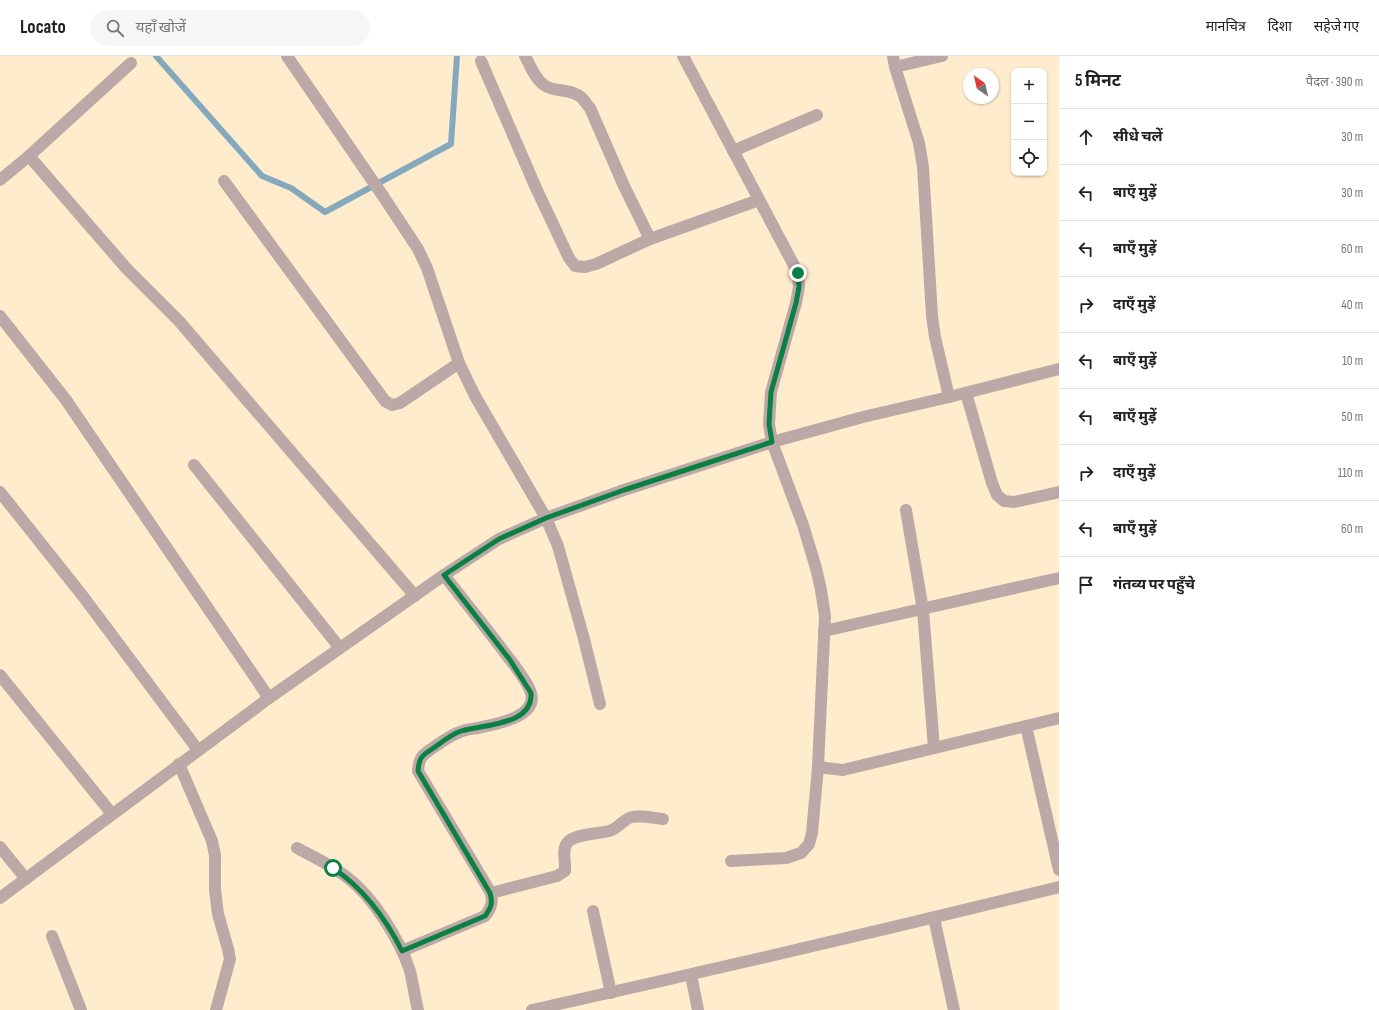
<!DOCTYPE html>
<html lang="hi">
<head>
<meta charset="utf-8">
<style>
  :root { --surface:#fff; --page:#f6f6f6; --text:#222; --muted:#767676; --line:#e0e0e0 }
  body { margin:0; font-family:"Sofia Sans Condensed","Noto Sans Devanagari",sans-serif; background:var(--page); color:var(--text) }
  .controls { position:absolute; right:12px; top:12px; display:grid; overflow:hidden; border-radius:8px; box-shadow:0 1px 3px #0004 }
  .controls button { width:36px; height:36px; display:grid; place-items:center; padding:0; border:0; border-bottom:1px solid var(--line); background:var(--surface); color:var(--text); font:20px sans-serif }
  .compass { position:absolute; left:963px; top:12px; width:36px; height:36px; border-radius:50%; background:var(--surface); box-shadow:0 1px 3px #0004; rotate:326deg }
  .stop { position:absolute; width:12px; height:12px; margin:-9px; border:3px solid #0b8043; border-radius:50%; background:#fff }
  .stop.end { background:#0b8043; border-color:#fff; box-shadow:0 1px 4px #0008 }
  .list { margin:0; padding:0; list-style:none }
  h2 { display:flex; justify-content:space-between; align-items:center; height:52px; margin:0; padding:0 16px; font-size:17px }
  h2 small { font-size:13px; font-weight:400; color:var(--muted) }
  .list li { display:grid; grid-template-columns:26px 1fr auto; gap:12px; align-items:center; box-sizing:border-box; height:56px; padding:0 16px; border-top:1px solid var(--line) }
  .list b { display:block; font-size:15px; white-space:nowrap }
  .list em { font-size:13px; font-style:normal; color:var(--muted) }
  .icon { flex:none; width:22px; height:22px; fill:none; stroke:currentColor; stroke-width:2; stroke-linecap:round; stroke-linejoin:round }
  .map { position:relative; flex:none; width:1059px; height:954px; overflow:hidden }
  header { display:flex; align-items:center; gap:24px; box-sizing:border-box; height:56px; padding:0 20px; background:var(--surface); border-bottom:1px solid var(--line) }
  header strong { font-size:19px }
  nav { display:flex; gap:22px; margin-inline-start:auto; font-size:14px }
  .search { width:280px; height:36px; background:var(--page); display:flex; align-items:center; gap:10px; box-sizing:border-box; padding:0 14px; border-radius:22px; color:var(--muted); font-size:15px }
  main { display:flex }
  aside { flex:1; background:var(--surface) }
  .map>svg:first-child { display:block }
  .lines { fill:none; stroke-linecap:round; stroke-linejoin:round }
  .stream { stroke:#84a9bd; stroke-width:6 }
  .minor { stroke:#bca9a7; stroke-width:12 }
  .route { stroke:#0b8043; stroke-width:5 }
</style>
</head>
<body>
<header>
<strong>Locato</strong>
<div class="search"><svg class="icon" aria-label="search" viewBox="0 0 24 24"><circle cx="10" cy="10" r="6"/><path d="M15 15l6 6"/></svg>यहाँ खोजें</div>
<nav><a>मानचित्र</a><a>दिशा</a><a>सहेजे गए</a></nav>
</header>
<main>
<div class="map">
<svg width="1059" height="954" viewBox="0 0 1059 954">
  <rect width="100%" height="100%" fill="#feeccc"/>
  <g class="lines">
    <polyline class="stream" points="156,0 262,120 291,132 325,156 451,88 457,0"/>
    <g class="minor">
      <polyline points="287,0 383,140 418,193 427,212 459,307 475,340 546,462 558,490 584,583 600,648"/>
      <path d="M525,0C530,9 535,23 544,29C555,37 572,32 582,42C585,45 587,49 590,52L624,130L650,183"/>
      <polyline points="683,0 798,217 799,231 796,247 771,336 769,368 772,386 803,469 816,512 821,534 825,560 818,711 843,714 1059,662"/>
      <polyline points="893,0 895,11 919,87 923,111 932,260 935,281 949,341"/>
      <polyline points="481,5 536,132 569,202 575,210 585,211 596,208 650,183 759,144"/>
      <polyline points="895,11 942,0"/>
      <polyline points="733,95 817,59"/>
      <polyline points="29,100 126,212 179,265 415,540"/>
      <polyline points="0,124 29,100 131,7"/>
      <polyline points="224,125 385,345 392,349 400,347 459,307"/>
      <polyline points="0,260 66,344 269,642"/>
      <polyline points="966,337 992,427 997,439 1004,445 1014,446 1059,436"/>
      <polyline points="194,409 340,592"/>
      <polyline points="0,436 82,539 198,694"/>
      <polyline points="906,454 923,554 934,692"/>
      <polyline points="824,575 1059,522"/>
      <polyline points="0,619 112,758"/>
      <polyline points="1026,670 1059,814"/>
      <polyline points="179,708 212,785 215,799 215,834 218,858 228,893 230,903 216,954"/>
      <polyline points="0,791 26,823"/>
      <path d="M297,792C314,801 333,810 348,822C373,841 400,884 410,915C413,928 415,941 418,954"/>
      <polyline points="731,805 786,802 801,797 809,788 812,777 818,711"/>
      <path d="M491,837L557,820L565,815C566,806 561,793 568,786C575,778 598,778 609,775C618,773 623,763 632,761C641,759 653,762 663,763"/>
      <polyline points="0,842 269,642 444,519 499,483 546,462 624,434 772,386 863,361 949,341 1059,313"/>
      <polyline points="593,855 611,937"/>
      <polyline points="934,862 954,954"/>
      <polyline points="52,880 81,954"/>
      <path d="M402,895L485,860C491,852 493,847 491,837L418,715C419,700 423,699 434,691C443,685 451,679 460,676C466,673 472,673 478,672C494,668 538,662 531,637C528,627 515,610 508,601C487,573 465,546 444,519"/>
      <polyline points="691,919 698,954"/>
      <path d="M532,954C708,915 884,874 1059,831"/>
    </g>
  </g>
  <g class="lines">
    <path class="route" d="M333,812C364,833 385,861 402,895L485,860C491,852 493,847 490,837L418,715C419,700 423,699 435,691C443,685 452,678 461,675C483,668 533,670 531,637L510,604L444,519L499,483L546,462L624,434L772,386L769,368L771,336L796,247L799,231L798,217"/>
  </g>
</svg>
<div class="controls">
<button>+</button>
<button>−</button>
<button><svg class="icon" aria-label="locate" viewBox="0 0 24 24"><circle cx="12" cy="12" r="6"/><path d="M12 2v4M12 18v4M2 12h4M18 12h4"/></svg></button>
</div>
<svg class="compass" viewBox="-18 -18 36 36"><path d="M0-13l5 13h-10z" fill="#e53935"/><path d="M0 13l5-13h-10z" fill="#767676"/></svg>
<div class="stop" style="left:333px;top:812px"></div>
<div class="stop end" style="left:798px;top:217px"></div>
</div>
<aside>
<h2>5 मिनट<small>पैदल · 390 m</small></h2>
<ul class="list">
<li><svg class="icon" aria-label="ahead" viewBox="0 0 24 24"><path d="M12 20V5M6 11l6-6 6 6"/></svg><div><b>सीधे चलें</b></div><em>30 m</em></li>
<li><svg class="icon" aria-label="left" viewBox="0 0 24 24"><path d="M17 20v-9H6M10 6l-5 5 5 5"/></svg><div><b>बाएँ मुड़ें</b></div><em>30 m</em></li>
<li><svg class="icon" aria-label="left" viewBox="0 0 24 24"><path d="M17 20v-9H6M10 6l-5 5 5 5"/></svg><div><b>बाएँ मुड़ें</b></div><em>60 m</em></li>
<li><svg class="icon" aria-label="right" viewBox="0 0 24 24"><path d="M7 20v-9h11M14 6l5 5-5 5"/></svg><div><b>दाएँ मुड़ें</b></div><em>40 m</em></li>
<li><svg class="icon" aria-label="left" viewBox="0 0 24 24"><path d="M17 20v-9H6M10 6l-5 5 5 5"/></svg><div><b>बाएँ मुड़ें</b></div><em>10 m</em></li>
<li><svg class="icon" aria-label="left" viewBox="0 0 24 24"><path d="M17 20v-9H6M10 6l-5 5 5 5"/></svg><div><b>बाएँ मुड़ें</b></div><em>50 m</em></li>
<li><svg class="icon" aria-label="right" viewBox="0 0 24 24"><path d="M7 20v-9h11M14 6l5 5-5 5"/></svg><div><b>दाएँ मुड़ें</b></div><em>110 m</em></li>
<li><svg class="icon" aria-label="left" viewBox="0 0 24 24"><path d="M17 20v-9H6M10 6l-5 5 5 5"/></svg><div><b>बाएँ मुड़ें</b></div><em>60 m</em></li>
<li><svg class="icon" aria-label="arrive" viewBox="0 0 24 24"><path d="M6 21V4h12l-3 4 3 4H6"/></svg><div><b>गंतव्य पर पहुँचे</b></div></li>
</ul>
</aside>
</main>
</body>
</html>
